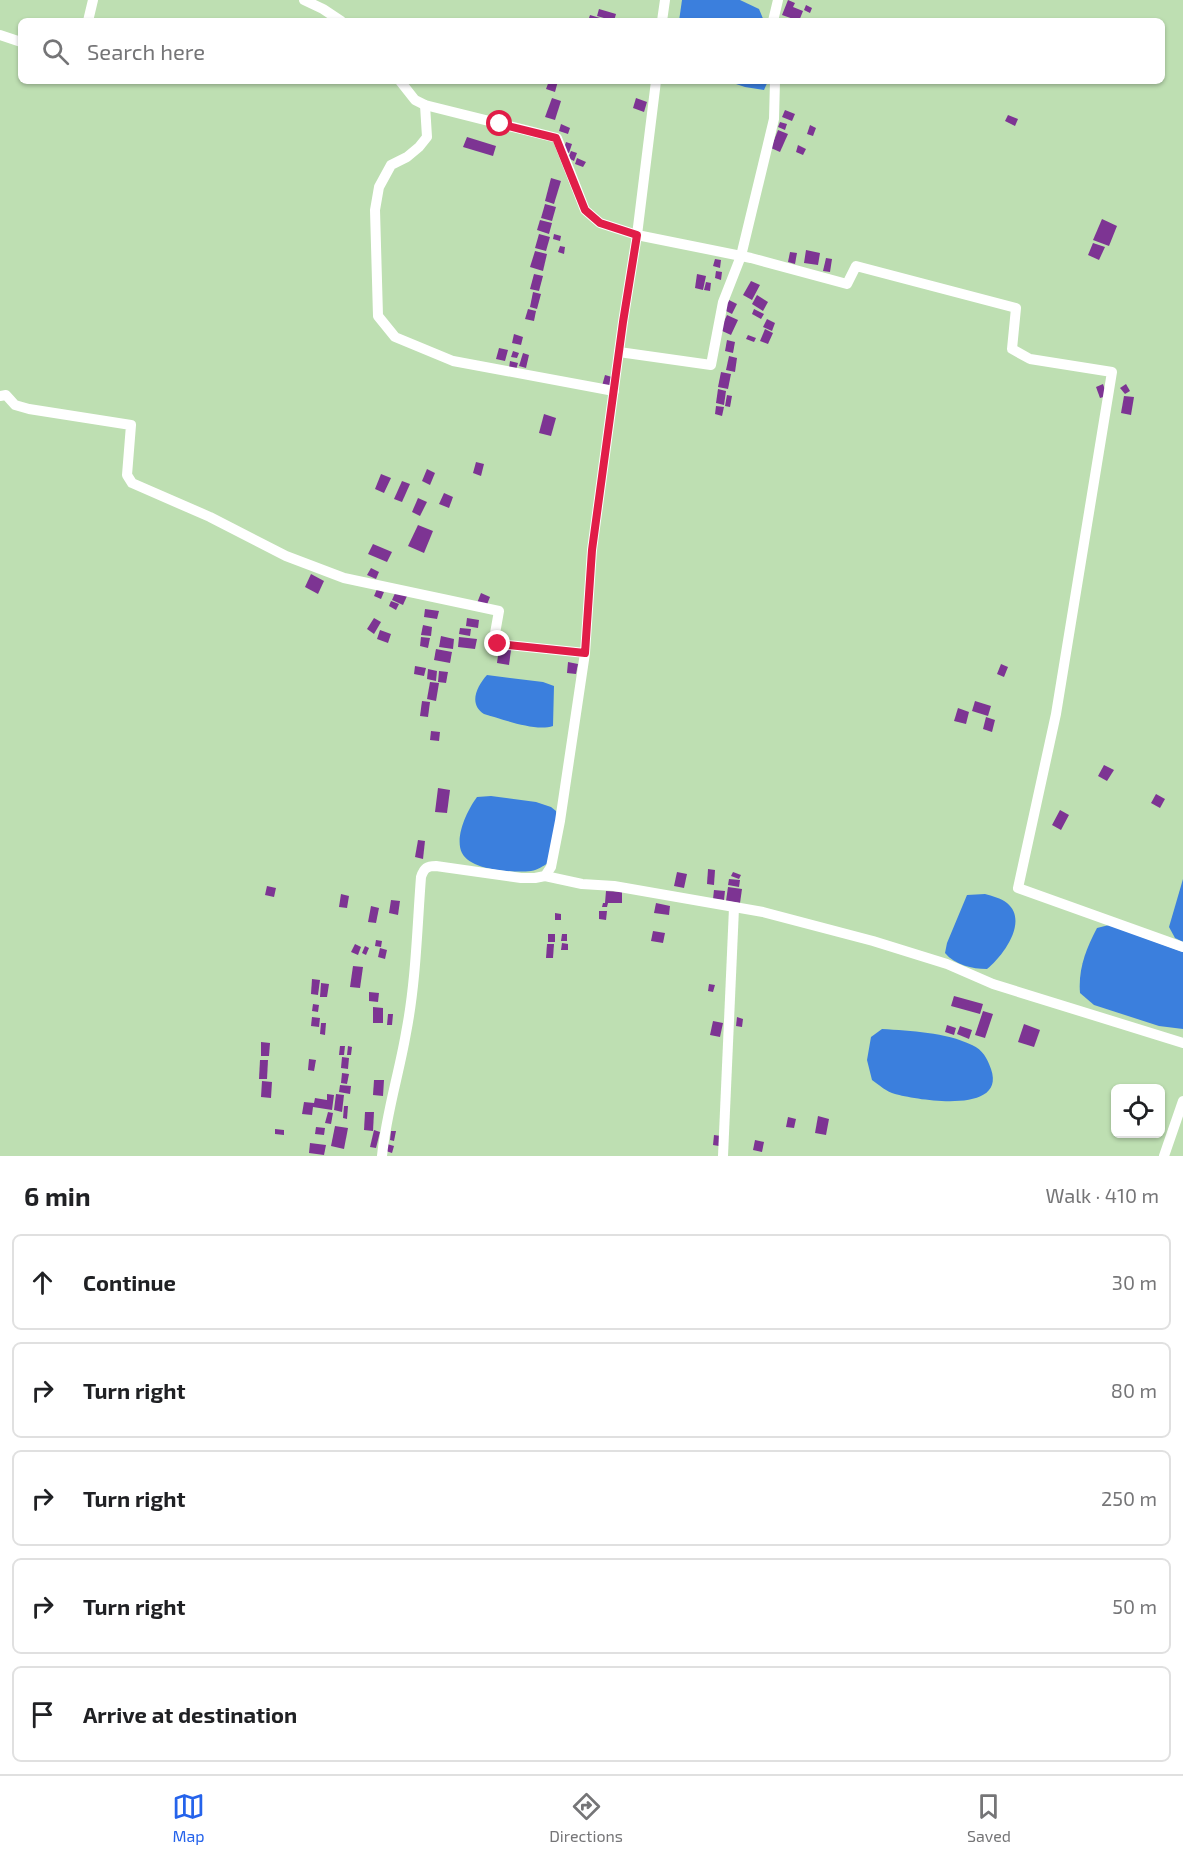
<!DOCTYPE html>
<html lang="en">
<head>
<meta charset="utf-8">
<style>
  :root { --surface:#fff; --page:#f2f2f2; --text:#202124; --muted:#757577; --line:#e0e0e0; --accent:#2563eb }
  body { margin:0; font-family:"Exo 2",sans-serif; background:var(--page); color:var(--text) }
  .controls { position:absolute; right:18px; bottom:18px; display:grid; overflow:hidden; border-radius:9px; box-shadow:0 2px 4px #0004 }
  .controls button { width:54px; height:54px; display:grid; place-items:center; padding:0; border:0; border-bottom:2px solid var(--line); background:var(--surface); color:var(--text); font:30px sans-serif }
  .stop { position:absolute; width:18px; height:18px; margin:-14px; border:4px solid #e11d48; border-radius:50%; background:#fff }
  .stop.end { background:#e11d48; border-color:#fff; box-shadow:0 2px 6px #0008 }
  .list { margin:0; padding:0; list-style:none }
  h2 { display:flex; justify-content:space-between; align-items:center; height:78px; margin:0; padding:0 24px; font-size:26px }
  h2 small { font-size:20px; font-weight:400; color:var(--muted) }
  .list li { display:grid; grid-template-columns:39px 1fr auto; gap:18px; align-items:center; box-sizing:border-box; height:96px; margin:0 12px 12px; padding:0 12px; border:2px solid var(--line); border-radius:9px }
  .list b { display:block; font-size:22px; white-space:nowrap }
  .list em { font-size:20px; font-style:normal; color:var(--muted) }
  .icon { flex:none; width:33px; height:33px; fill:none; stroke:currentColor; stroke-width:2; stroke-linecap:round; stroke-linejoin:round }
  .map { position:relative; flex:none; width:1183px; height:1156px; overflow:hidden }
  .search { position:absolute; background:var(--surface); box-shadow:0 2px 4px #0004; left:18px; right:18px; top:18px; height:66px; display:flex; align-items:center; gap:15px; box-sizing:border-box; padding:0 21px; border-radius:9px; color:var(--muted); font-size:22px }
  .sheet { height:618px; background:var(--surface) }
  nav { display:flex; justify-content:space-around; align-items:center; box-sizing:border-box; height:84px; border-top:2px solid var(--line); background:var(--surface); font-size:16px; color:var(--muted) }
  nav a { display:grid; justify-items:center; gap:3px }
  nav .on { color:var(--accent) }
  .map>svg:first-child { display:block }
  .water { fill:#3b7fdd }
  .building { fill:#7d3493 }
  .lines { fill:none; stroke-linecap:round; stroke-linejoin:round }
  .minor { stroke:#fff; stroke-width:10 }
  .route { stroke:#e11d48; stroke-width:8 }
</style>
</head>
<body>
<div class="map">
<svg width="1183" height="1156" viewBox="0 0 1183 1156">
  <rect width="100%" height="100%" fill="#bedfb2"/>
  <g class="water">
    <polygon points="682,0 740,0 759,9 764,21 679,21"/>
    <polygon points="727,81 768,81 764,90 745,87"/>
    <path d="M487,675L543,682L554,686L553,726C535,732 502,719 484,714C468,704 477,686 487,675Z"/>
    <path d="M491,796L536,802L551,807L556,811L558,821L548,863C543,866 538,870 531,871C515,873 471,871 462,853C454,837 468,809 477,797Z"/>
    <polygon points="1183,879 1183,942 1175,938 1169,927"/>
    <path d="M985,894C992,896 1001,898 1007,903C1029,921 1003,956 987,969C972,969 955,965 945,953L947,943L967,895Z"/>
    <path d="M1109,925L1183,952V1029L1159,1026L1094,1005L1080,993C1078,969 1086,949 1097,928Z"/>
    <path d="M882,1029C911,1031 945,1032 972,1045C983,1050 987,1058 991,1069C1007,1115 917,1100 895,1094C887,1092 879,1085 872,1080L867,1060L871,1037Z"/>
  </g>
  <g class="building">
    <polygon points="788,0 795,3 793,7 803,11 799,21 782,15"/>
    <polygon points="806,5 812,8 810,13 804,10"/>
    <polygon points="599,9 616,14 614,21 597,16"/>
    <polygon points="590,15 600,18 599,21 588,21"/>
    <polygon points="549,81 558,81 555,92 546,89"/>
    <polygon points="552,98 561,101 555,120 545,117"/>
    <polygon points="636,98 647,102 644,112 633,108"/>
    <polygon points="785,110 795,114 792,121 782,117"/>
    <polygon points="1008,115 1018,119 1015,126 1005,121"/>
    <polygon points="780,122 787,124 785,130 778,127"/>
    <polygon points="561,124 570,128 568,134 559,131"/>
    <polygon points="810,125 816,128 813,136 807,134"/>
    <polygon points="778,130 788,134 780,152 771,148"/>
    <polygon points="467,137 496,146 493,156 463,147"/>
    <polygon points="566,142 572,144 569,153 563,151"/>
    <polygon points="798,145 806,149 803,155 796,152"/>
    <polygon points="571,151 577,153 574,161 568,158"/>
    <polygon points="577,158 586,162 583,167 575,164"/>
    <polygon points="551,178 561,181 554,204 545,201"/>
    <polygon points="545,204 556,207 552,221 541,218"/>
    <polygon points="1102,219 1117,226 1109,246 1093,240"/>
    <polygon points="540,220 552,223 549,234 537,230"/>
    <polygon points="539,234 550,237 546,251 535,248"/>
    <polygon points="554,234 561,236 560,241 553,239"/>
    <polygon points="1093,243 1105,247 1099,260 1088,255"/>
    <polygon points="560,246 565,247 564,254 558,252"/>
    <polygon points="806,250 820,253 818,265 804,263"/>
    <polygon points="535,251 547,254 543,271 530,267"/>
    <polygon points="790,252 797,253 795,264 788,262"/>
    <polygon points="826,258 832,259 830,272 823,271"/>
    <polygon points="715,259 721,260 720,268 713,266"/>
    <polygon points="716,271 722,272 721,280 715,278"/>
    <polygon points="534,274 543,276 539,291 530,289"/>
    <polygon points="697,274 706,276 703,290 695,288"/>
    <polygon points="751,281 760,285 752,300 743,295"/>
    <polygon points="706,282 711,283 710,291 704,290"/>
    <polygon points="533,292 541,294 537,309 530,307"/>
    <polygon points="757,295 768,302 763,311 752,304"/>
    <polygon points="729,300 737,304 732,314 724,310"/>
    <polygon points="528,309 536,311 534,321 525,319"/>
    <polygon points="754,309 764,314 761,319 752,314"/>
    <polygon points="727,315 738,320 731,335 720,330"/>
    <polygon points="767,319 775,323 772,331 763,327"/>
    <polygon points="765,329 773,333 768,344 760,341"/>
    <polygon points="514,334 523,337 521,345 512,343"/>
    <polygon points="748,335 756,338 754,342 746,339"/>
    <polygon points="727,340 735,342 733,353 725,351"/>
    <polygon points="499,348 508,350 505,361 496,359"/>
    <polygon points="513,351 519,353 517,358 511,357"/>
    <polygon points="523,353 529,355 526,368 519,366"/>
    <polygon points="729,356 737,358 735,372 726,370"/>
    <polygon points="510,361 518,363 516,370 509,368"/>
    <polygon points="721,372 731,374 728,389 718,387"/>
    <polygon points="605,375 612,377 609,389 602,386"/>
    <polygon points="1103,384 1107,396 1100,398 1096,387"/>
    <polygon points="1126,384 1130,391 1125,394 1120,388"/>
    <polygon points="718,389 726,391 724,405 716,403"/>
    <polygon points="727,395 732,396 730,407 725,406"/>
    <polygon points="1124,396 1134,397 1131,415 1121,413"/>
    <polygon points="716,406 724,407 722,416 715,414"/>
    <polygon points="544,414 556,418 551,436 539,433"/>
    <polygon points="476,462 484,464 481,476 473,473"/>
    <polygon points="427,469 435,473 430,485 422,481"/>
    <polygon points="381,474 391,478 384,493 375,489"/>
    <polygon points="402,481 410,484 402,502 394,499"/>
    <polygon points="444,493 453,497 449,508 439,504"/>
    <polygon points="418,498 427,502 420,516 412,512"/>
    <polygon points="418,525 433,531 424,553 408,546"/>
    <polygon points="373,544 392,552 387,562 368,554"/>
    <polygon points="371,568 379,572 376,579 367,575"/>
    <polygon points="311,574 324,581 318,594 305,587"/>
    <polygon points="377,589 384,592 381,599 374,596"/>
    <polygon points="396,591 407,596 403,605 392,600"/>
    <polygon points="481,593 490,597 486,607 477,603"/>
    <polygon points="391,601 399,604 396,610 389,606"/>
    <polygon points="425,609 439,611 437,619 424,617"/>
    <polygon points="374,618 381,622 374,634 367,629"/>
    <polygon points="467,618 479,620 478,628 466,626"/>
    <polygon points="423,625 432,627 431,636 421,635"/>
    <polygon points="460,628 471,629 470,636 459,634"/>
    <polygon points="380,630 391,634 388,643 377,639"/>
    <polygon points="441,636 454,639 453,649 439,647"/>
    <polygon points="421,637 430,638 428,648 420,646"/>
    <polygon points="459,637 477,639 475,649 458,647"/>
    <polygon points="499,648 511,650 509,665 497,663"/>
    <polygon points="436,649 452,652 450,663 434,660"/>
    <polygon points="568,662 578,664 576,674 567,673"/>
    <polygon points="1001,664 1008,667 1004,677 997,674"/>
    <polygon points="415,666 426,668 424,676 414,674"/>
    <polygon points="428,669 437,671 436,681 427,679"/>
    <polygon points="439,671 448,672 446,683 438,682"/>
    <polygon points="430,682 439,683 436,701 427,699"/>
    <polygon points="422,701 430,702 428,717 420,716"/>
    <polygon points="975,701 991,706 988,716 972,711"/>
    <polygon points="958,708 969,712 966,724 954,721"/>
    <polygon points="986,717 995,720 992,732 983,729"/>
    <polygon points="431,731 440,732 439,741 430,740"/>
    <polygon points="1104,765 1114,770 1107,781 1098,776"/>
    <polygon points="438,788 450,790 447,813 435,812"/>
    <polygon points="1156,794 1165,799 1160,808 1151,803"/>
    <polygon points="1060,810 1069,815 1061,830 1052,825"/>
    <polygon points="418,840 425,841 423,859 415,857"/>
    <polygon points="708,869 715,870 714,885 707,884"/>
    <polygon points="677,872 687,874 684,888 674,886"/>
    <polygon points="733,872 741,875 739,879 731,876"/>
    <polygon points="729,879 740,880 739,887 728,885"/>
    <polygon points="267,886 276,888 274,897 265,895"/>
    <polygon points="728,887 742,889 740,903 726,901"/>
    <polygon points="714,890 725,891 724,900 713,899"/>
    <polygon points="606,891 622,892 622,903 608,903 607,907 602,907 603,903 605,903"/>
    <polygon points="341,894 349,896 347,908 339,907"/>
    <polygon points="391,900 400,901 398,915 389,913"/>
    <polygon points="656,903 670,906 669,915 654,913"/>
    <polygon points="371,906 379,908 376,923 368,922"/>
    <polygon points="599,911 607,911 606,920 599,919"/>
    <polygon points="555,913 561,914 561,920 555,920"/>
    <polygon points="653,931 665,933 663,943 651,941"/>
    <rect x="548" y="934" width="7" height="8"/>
    <polygon points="562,934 567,934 567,941 561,941"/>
    <polygon points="376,940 382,941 381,947 375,946"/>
    <polygon points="562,943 568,944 568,950 561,950"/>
    <polygon points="355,944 361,947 358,955 351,952"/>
    <polygon points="547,944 554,944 553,958 546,958"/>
    <polygon points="365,946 369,948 366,955 362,953"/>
    <polygon points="380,948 387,950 385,959 378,957"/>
    <polygon points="353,966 363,967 360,988 350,987"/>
    <polygon points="312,979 320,980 318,995 311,994"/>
    <polygon points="321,983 329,984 327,997 320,997"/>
    <polygon points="709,984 715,985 713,992 708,991"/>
    <polygon points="369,992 379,993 378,1002 369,1001"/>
    <polygon points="954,996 983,1004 980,1014 951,1006"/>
    <polygon points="313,1004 319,1005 318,1012 312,1011"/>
    <polygon points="373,1007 383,1008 383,1023 373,1023"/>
    <polygon points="983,1011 993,1014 985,1038 975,1035"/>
    <polygon points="388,1014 393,1014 392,1025 387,1025"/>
    <polygon points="312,1017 320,1018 319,1027 311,1026"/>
    <polygon points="737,1017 743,1019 742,1027 736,1026"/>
    <polygon points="713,1021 723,1023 720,1037 710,1035"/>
    <polygon points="321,1023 326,1023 325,1035 320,1034"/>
    <polygon points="1024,1024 1040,1030 1034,1047 1018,1042"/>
    <polygon points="947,1025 956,1028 954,1035 945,1032"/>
    <polygon points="960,1026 972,1030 969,1039 957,1034"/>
    <polygon points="261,1042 270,1043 269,1056 261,1056"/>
    <polygon points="340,1046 345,1046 344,1055 339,1055"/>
    <polygon points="348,1046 352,1047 351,1055 347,1055"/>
    <polygon points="342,1057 349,1058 348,1069 341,1068"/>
    <polygon points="309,1059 316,1060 314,1071 308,1070"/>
    <polygon points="260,1060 268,1060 267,1079 259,1079"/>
    <polygon points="342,1073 349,1074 347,1084 341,1083"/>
    <polygon points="374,1080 384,1080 383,1096 373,1095"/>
    <polygon points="262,1081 272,1082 271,1098 261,1097"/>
    <polygon points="340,1085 351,1086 350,1094 339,1092"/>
    <polygon points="327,1094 334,1095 332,1110 313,1107 312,1115 302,1114 304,1102 314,1103 315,1098 327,1100"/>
    <polygon points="336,1094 344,1095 342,1112 334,1110"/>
    <polygon points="344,1106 348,1106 347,1119 343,1118"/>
    <polygon points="328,1112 333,1113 331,1124 325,1123"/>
    <polygon points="365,1112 374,1112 373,1131 364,1130"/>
    <polygon points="818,1116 829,1119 826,1135 815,1133"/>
    <polygon points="788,1117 796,1119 794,1128 786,1127"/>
    <polygon points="335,1126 348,1128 344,1149 331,1146"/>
    <polygon points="316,1127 325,1128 324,1135 315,1134"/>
    <polygon points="275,1129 284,1130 284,1135 275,1134"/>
    <polygon points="374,1130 380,1132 376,1148 370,1147"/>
    <polygon points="391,1131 396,1131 394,1141 390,1140"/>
    <polygon points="714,1135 721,1136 719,1146 713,1145"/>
    <polygon points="755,1140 764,1142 762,1152 753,1150"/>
    <polygon points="310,1143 326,1145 324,1155 309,1153"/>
    <polygon points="387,1144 394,1146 392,1153 386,1151"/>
  </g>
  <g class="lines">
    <g class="minor">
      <polyline points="304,0 323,9 341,21"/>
      <polyline points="88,21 93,0"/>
      <polyline points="662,21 665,0"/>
      <polyline points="773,21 778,0"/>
      <polyline points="0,35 21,42"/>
      <polyline points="400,81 415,100 425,105 557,138 585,210 600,223 637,235 751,258 847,284 856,266 1016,308 1012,349 1030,359 1112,372 1056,714 1018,888 1183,947"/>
      <polyline points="425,105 427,137 419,147 407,157 391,165 379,187 375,210 378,316 395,337 453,361 614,391"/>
      <polyline points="619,352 711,365 723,302 741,256 774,119 775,81"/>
      <polyline points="0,396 6,395 15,405 29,409 131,425 127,475 132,483 210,517 286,556 344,578 499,611 494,639 498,644 585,653"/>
      <polyline points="545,876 582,884 614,886 763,912 873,941 947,964 993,984 1183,1043"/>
      <path d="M382,1156C386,1114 399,1074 406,1033C416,982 417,929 421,877C424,868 427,866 436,866L521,878H535L545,876L551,867L560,821L585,653L592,550L623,322L637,235L656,81"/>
      <polyline points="723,1156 734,908"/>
      <polyline points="1164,1156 1183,1101"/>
    </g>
  </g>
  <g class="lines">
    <polyline class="route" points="498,644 585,653 592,550 623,322 637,235 600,223 585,210 556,138 500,124"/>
  </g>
</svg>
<div class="controls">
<button><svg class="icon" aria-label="locate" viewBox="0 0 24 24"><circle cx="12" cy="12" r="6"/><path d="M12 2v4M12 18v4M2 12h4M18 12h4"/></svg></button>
</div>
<div class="stop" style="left:500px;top:124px"></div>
<div class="stop end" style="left:498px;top:644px"></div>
<div class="search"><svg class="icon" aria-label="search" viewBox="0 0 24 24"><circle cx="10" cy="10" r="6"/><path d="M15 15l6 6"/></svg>Search here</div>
</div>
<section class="sheet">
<h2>6 min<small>Walk · 410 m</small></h2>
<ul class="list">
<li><svg class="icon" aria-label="ahead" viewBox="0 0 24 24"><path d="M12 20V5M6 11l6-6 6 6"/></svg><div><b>Continue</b></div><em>30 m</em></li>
<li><svg class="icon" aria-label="right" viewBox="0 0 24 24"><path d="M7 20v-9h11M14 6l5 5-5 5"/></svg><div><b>Turn right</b></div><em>80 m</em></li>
<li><svg class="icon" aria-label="right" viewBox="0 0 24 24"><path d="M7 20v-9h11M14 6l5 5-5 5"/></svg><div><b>Turn right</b></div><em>250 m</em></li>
<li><svg class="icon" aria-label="right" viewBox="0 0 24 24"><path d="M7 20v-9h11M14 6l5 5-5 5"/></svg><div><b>Turn right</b></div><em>50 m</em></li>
<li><svg class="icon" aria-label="arrive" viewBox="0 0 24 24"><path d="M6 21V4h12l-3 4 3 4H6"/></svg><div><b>Arrive at destination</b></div></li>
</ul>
</section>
<nav>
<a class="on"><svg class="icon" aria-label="map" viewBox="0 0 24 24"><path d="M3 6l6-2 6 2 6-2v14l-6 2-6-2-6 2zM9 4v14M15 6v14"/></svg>Map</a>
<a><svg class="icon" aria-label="directions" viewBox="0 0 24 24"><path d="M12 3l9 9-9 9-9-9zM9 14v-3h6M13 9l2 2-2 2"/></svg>Directions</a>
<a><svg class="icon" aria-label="saved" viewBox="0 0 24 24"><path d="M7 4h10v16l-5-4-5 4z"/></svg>Saved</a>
</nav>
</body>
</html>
